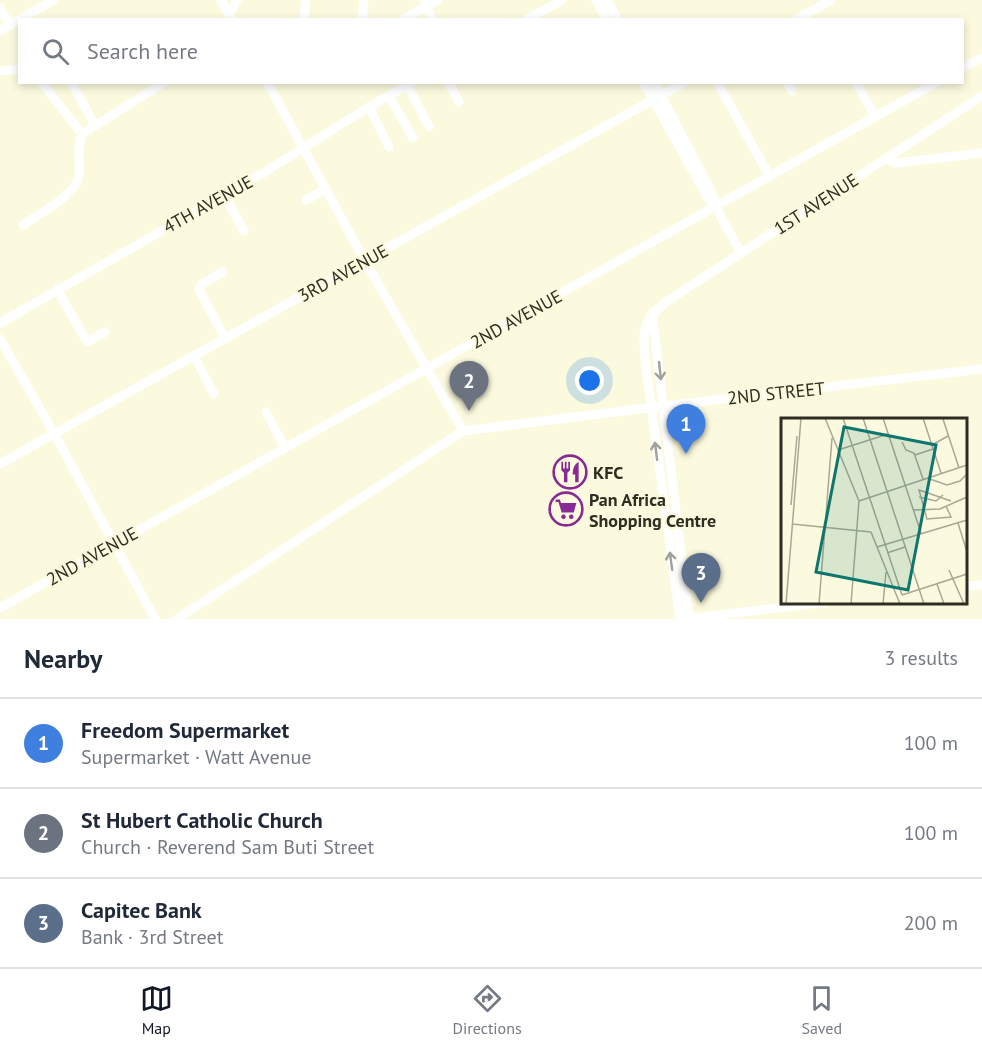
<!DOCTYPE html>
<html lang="en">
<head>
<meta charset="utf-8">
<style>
  :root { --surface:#fff; --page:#f6f6f7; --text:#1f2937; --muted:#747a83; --line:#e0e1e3; --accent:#111827 }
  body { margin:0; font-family:"PT Sans",sans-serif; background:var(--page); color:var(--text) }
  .you { position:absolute; left:590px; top:381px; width:21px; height:21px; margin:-15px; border:4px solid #fff; border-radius:50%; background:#1a73e8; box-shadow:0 0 0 9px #1a73e833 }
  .badge { display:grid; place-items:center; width:39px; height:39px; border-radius:50%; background:var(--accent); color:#fff; font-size:20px; font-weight:700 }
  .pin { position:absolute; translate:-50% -50px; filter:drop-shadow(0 2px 3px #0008) }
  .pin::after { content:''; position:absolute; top:32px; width:21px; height:18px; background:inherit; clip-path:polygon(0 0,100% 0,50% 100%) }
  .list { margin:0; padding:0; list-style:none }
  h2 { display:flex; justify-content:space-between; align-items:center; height:78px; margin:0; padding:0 24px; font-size:26px }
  h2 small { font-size:20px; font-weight:400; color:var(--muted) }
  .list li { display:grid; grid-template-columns:39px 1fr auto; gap:18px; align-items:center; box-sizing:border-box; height:90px; padding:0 24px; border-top:2px solid var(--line) }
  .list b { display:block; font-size:22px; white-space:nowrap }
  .list p { margin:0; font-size:20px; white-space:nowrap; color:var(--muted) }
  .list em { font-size:20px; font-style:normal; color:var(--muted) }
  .icon { flex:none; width:33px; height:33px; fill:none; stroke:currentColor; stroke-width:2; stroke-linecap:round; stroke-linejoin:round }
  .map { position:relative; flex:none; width:982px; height:619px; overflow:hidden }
  .search { position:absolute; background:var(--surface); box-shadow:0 3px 9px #0003; left:18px; right:18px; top:18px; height:66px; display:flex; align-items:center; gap:15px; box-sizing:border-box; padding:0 21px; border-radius:0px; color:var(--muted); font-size:22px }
  .sheet { height:348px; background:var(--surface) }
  nav { display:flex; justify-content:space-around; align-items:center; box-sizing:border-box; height:84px; border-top:2px solid var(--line); background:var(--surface); font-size:16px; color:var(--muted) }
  nav a { display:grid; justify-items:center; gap:3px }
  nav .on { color:var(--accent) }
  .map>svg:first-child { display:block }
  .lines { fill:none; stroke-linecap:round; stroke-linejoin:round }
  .minor { stroke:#fff; stroke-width:9 }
  .oneway { stroke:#a0a09c }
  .labels { text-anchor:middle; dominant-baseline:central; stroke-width:5; stroke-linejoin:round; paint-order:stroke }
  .street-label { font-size:18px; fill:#2d2d22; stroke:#fcfade }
  .poi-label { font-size:18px; font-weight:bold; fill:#2d2d22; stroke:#fcfade; text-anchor:start }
  .inset-road { fill:none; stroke:#a9a893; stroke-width:1.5 }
  .view { fill:#0f766e; fill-opacity:0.15; stroke:#0f766e; stroke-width:3 }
  .inset-edge { fill:none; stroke:#2d2d22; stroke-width:3 }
</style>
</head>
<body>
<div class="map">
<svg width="982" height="619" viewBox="0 0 982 619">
  <rect width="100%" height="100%" fill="#fcfade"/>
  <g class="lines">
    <g class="minor">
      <polyline points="221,0 232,20"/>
      <polyline points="424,0 432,20"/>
      <polyline points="596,0 607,20"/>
      <polyline points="607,0 618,20"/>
      <polyline points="0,8 10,25"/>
      <polyline points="229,15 237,0"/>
      <polyline points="304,20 306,0"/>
      <polyline points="362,20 364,0"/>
      <polyline points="402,20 438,0"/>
      <polyline points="526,20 562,0"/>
      <polyline points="796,20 831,0"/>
      <polyline points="0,31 53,0"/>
      <polyline points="962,68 982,58"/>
      <polyline points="0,71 20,69"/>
      <polyline points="41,82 82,134"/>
      <polyline points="71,82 95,125"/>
      <polyline points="267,82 365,261 463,431"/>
      <polyline points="448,82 459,102"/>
      <polyline points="643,82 713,207"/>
      <polyline points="654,82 709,187 722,219 741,253"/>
      <polyline points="717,82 770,177"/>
      <polyline points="787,82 792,91"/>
      <polyline points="856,82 875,117"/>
      <polyline points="408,86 429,127"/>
      <polyline points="389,96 413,138"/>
      <polyline points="369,107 389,147"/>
      <polyline points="885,159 897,163 982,153"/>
      <polyline points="224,195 244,231"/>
      <polyline points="306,200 325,189"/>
      <path d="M23,225C39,214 76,195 79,176C81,161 76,147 82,134L165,82"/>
      <polyline points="223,272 202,284 199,290 225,338"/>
      <polyline points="57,289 87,342 105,332"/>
      <polyline points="652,313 689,619"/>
      <polyline points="0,323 265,172 369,107 413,82"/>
      <polyline points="0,339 54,433 155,619"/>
      <polyline points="194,356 214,394"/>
      <polyline points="266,412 285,448"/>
      <polyline points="0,464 685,82"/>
      <polyline points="966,586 982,585"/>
      <polyline points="0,608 937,82"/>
      <polyline points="177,619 463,431 663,406 982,369"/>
      <path d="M680,619L646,368C643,334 639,321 669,300L982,96"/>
      <polyline points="684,619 828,602"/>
    </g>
  </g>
  <defs><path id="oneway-shaft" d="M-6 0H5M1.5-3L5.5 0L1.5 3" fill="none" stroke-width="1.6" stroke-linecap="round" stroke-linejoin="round" transform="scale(1.5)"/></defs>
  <g class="oneway">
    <use href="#oneway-shaft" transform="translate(660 371) rotate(84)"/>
    <use href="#oneway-shaft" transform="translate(656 451) rotate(-97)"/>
    <use href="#oneway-shaft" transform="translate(671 561) rotate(-98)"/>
  </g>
  <defs>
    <g id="restaurant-ring" transform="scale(1.725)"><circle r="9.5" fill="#fcfade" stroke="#882a94" stroke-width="1.5"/><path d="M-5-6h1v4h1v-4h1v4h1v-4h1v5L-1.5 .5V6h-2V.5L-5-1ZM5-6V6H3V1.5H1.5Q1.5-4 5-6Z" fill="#882a94"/></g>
    <g id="supermarket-ring" transform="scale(1.725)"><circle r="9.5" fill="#fcfade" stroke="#882a94" stroke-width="1.5"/><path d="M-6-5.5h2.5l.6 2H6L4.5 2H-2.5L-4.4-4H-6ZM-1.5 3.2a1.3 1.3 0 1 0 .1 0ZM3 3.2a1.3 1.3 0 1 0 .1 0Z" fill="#882a94"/></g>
  </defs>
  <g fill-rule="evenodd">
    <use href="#restaurant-ring" x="570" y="472"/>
    <use href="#supermarket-ring" x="566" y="509"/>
  </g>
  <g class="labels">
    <g class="street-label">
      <text transform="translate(208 204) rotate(-29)">4TH AVENUE</text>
      <text transform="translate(816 204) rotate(-33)">1ST AVENUE</text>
      <text transform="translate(343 273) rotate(-29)">3RD AVENUE</text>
      <text transform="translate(516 319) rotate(-29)">2ND AVENUE</text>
      <text transform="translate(776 393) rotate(-6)">2ND STREET</text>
      <text transform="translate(92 556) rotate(-29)">2ND AVENUE</text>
    </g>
    <g class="poi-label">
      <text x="593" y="472">KFC</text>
      <text x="589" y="499">Pan Africa<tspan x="589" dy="21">Shopping Centre</tspan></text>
    </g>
  </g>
  <g transform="translate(781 418)">
    <rect width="186" height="186" fill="#fcfade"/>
    <path class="inset-road" d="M44,0L78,83L70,186M62,0L121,177M82,0L143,186M102,0L140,115M142,0L160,55M162,1L178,50M121,24L125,32L133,35L142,61M151,27L167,18M57,32L107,16M134,37L152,31M146,60L166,67L179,63L186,56M138,79L155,83L162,77M78,83L186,47M10,87L16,18M165,88L170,99L146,101L138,72L170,83M133,92L159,91L186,79M177,105L186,134M11,106L90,114M90,114L119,186M96,129L186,102M106,135L124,129M168,152L183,186M156,166L163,186M121,177L186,156M5,186L20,0M38,186L51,20M102,186L105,154"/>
    <path class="view" d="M63,9L155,27L127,172L35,154Z"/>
    <rect width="186" height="186" class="inset-edge"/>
  </g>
</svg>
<div class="you"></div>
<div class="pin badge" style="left:686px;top:454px;background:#3f7fe0">1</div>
<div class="pin badge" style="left:469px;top:411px;background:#6b7280">2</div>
<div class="pin badge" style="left:701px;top:603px;background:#5c6f8a">3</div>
<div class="search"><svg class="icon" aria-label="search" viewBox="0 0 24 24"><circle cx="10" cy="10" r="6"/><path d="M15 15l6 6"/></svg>Search here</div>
</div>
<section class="sheet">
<h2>Nearby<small>3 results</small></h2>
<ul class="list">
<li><span class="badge" style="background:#3f7fe0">1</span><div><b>Freedom Supermarket</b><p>Supermarket · Watt Avenue</p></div><em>100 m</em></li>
<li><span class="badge" style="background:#6b7280">2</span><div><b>St Hubert Catholic Church</b><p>Church · Reverend Sam Buti Street</p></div><em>100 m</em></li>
<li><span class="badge" style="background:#5c6f8a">3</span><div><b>Capitec Bank</b><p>Bank · 3rd Street</p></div><em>200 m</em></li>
</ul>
</section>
<nav>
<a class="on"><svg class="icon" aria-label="map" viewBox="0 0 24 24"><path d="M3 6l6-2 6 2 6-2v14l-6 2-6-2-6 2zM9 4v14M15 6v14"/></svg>Map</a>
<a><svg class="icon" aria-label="directions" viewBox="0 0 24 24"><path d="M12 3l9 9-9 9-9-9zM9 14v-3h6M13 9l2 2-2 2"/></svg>Directions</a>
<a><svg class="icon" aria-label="saved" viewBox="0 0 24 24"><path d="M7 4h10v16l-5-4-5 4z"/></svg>Saved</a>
</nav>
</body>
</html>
